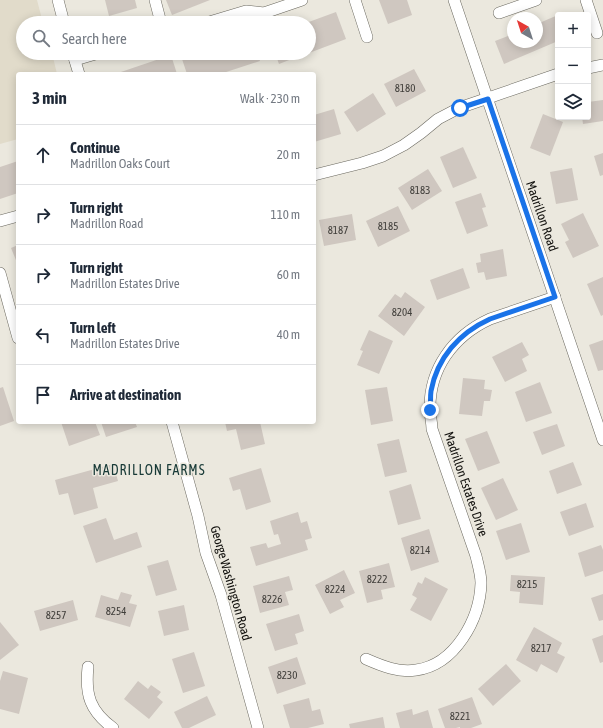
<!DOCTYPE html>
<html lang="en">
<head>
<meta charset="utf-8">
<style>
  :root { --surface:#fff; --page:#f6f6f7; --text:#1f2937; --muted:#747a83; --line:#e0e1e3 }
  body { margin:0; font-family:"Asap Condensed",sans-serif; background:var(--page); color:var(--text) }
  .controls { position:absolute; right:12px; top:12px; display:grid; overflow:hidden; border-radius:4px; box-shadow:0 2px 10px #0003 }
  .controls button { width:36px; height:36px; display:grid; place-items:center; padding:0; border:0; border-bottom:1px solid var(--line); background:var(--surface); color:var(--text); font:20px sans-serif }
  .compass { position:absolute; left:507px; top:12px; width:36px; height:36px; border-radius:50%; background:var(--surface); box-shadow:0 2px 10px #0003; rotate:321deg }
  .stop { position:absolute; width:12px; height:12px; margin:-9px; border:3px solid #1a73e8; border-radius:50%; background:#fff }
  .stop.end { background:#1a73e8; border-color:#fff; box-shadow:0 1px 4px #0008 }
  .list { margin:0; padding:0; list-style:none }
  h2 { display:flex; justify-content:space-between; align-items:center; height:52px; margin:0; padding:0 16px; font-size:17px }
  h2 small { font-size:13px; font-weight:400; color:var(--muted) }
  .list li { display:grid; grid-template-columns:26px 1fr auto; gap:12px; align-items:center; box-sizing:border-box; height:60px; padding:0 16px; border-top:1px solid var(--line) }
  .list b { display:block; font-size:15px; white-space:nowrap }
  .list p { margin:0; font-size:13px; white-space:nowrap; color:var(--muted) }
  .list em { font-size:13px; font-style:normal; color:var(--muted) }
  .icon { flex:none; width:22px; height:22px; fill:none; stroke:currentColor; stroke-width:2; stroke-linecap:round; stroke-linejoin:round }
  .map { position:relative; flex:none; width:603px; height:728px; overflow:hidden }
  .search { position:absolute; background:var(--surface); box-shadow:0 2px 10px #0003; left:16px; top:16px; width:300px; height:44px; display:flex; align-items:center; gap:10px; box-sizing:border-box; padding:0 14px; border-radius:22px; color:var(--muted); font-size:15px }
  .panel { position:absolute; background:var(--surface); box-shadow:0 2px 10px #0003; left:16px; top:72px; width:300px; height:352px; border-radius:4px }
  .map>svg:first-child { display:block }
  .built { fill:#e1dbca }
  .building { fill:#cfc7c0 }
  .lines { fill:none; stroke-linecap:round; stroke-linejoin:round }
  .minor-casing { stroke:#6a685f; stroke-width:12 }
  .minor { stroke:#fff; stroke-width:11 }
  .route { stroke:#1a73e8; stroke-width:5 }
  .labels { text-anchor:middle; dominant-baseline:central; stroke-width:3; stroke-linejoin:round; paint-order:stroke }
  .number-label { font-size:11px; fill:#403e3a }
  .street-label { font-size:13px; fill:#11100d; stroke:#ebe8de }
  .neighbourhood-label { font-size:14px; letter-spacing:1px; fill:#173936; stroke:#ebe8de }
</style>
</head>
<body>
<div class="map">
<svg width="603" height="728" viewBox="0 0 603 728">
  <rect width="100%" height="100%" fill="#ebe8de"/>
  <polygon class="built" points="0,0 37,0 43,23 23,23 23,53 52,53 57,74 18,74 18,139 0,144"/>
  <g class="building">
    <polygon points="105,0 135,0 137,8 109,16"/>
    <polygon points="166,0 210,0 172,15"/>
    <polygon points="379,0 407,0 412,15 388,24"/>
    <polygon points="336,12 346,39 309,53 309,23 306,23"/>
    <polygon points="558,15 558,41 504,64 495,41 513,34 513,42 537,42 537,24"/>
    <polygon points="190,53 257,53 260,61 220,74 187,74 181,56"/>
    <polygon points="275,53 307,53 279,64"/>
    <polygon points="171,55 177,74 115,74"/>
    <polygon points="414,69 426,91 396,107 384,84"/>
    <polygon points="373,93 386,114 357,132 344,112"/>
    <polygon points="603,100 603,121 583,124 582,117 588,117 588,102"/>
    <polygon points="334,109 341,134 314,142 314,115"/>
    <polygon points="543,114 563,122 550,156 530,148"/>
    <polygon points="463,147 477,178 453,188 440,157"/>
    <polygon points="603,153 603,175 600,176 594,156"/>
    <polygon points="18,161 18,193 0,199 0,167"/>
    <polygon points="572,168 578,200 556,204 550,172"/>
    <polygon points="428,169 442,191 412,210 398,188"/>
    <polygon points="481,193 486,207 482,208 488,226 467,234 455,202"/>
    <polygon points="398,206 410,231 378,247 366,221"/>
    <polygon points="583,213 599,246 573,258 565,242 569,240 561,224"/>
    <polygon points="352,214 356,240 324,246 319,220"/>
    <polygon points="18,245 18,265 11,248"/>
    <polygon points="503,249 507,276 486,280 484,272 478,273 476,263 481,262 480,254"/>
    <polygon points="463,268 470,288 437,300 430,280"/>
    <polygon points="603,277 603,315 601,316 587,284"/>
    <polygon points="405,292 425,307 404,336 378,316 395,294 401,298"/>
    <polygon points="369,330 393,341 379,374 357,365 363,351 360,350"/>
    <polygon points="603,340 603,370 598,371 589,345"/>
    <polygon points="522,342 529,355 522,359 527,371 505,382 492,357"/>
    <polygon points="463,378 485,380 484,389 492,390 490,401 484,401 482,416 459,414"/>
    <polygon points="540,382 552,413 526,422 515,392"/>
    <polygon points="3,387 14,421 0,426 0,388"/>
    <polygon points="387,387 393,421 371,425 365,390"/>
    <polygon points="61,422 95,422 100,435 69,446"/>
    <polygon points="101,422 135,422 137,427 106,437"/>
    <polygon points="225,422 260,422 265,444 241,450 236,429 227,431"/>
    <polygon points="557,424 565,446 542,455 533,432"/>
    <polygon points="487,431 500,463 478,471 465,439"/>
    <polygon points="399,439 407,472 385,477 377,444"/>
    <polygon points="573,462 582,485 557,494 549,471"/>
    <polygon points="113,464 118,481 93,488 98,508 74,515 68,493 59,495 55,480"/>
    <polygon points="261,468 271,502 246,510 240,489 233,491 229,478"/>
    <polygon points="503,478 518,510 496,520 481,488"/>
    <polygon points="411,484 421,519 398,525 389,491"/>
    <polygon points="586,503 594,527 569,536 560,512"/>
    <polygon points="298,512 301,523 307,521 312,538 305,540 308,550 256,566 250,547 266,543 268,548 281,544 278,534 274,535 270,521"/>
    <polygon points="106,518 114,540 137,532 142,547 96,563 83,526"/>
    <polygon points="521,523 530,552 506,560 496,531"/>
    <polygon points="429,529 439,562 411,571 401,538"/>
    <polygon points="601,545 603,550 603,571 585,577 578,553"/>
    <polygon points="168,560 177,590 156,596 147,566"/>
    <polygon points="389,563 395,587 381,590 383,599 367,603 359,571"/>
    <polygon points="344,570 355,593 340,600 344,607 330,614 315,585"/>
    <polygon points="511,575 545,577 543,605 519,603 520,592 510,591"/>
    <polygon points="289,576 293,590 285,592 289,605 260,613 253,586"/>
    <polygon points="425,577 448,589 431,621 410,610 417,598 412,595 418,582 422,584"/>
    <polygon points="121,592 132,595 129,603 137,605 130,627 95,617 101,595 118,600"/>
    <polygon points="603,594 603,620 599,621 591,598"/>
    <polygon points="73,600 78,620 40,631 34,611"/>
    <polygon points="184,605 189,630 164,636 158,611"/>
    <polygon points="299,614 304,631 295,634 298,644 275,651 266,624"/>
    <polygon points="0,622 19,645 0,660"/>
    <polygon points="534,627 562,643 557,653 565,657 557,673 541,664 537,672 516,660"/>
    <polygon points="603,635 603,662 600,663 592,639"/>
    <polygon points="194,652 205,686 183,693 172,659"/>
    <polygon points="297,657 306,684 277,694 268,667"/>
    <polygon points="506,664 521,681 493,706 478,689"/>
    <polygon points="3,671 28,678 19,714 0,709 0,681"/>
    <polygon points="138,681 148,689 151,685 161,692 157,697 163,702 149,719 124,699"/>
    <polygon points="207,696 216,715 189,728 182,728 174,712"/>
    <polygon points="472,697 482,724 471,728 460,728 460,727 456,728 445,728 438,709"/>
    <polygon points="309,698 312,711 320,709 324,724 308,728 290,728 283,705"/>
    <polygon points="412,709 413,715 428,710 433,728 400,728 396,713"/>
    <polygon points="383,717 385,728 350,728 349,724"/>
  </g>
  <g class="lines">
    <g class="minor-casing">
      <g id="minor">
        <polyline points="58,0 64,23"/>
        <polyline points="155,0 161,23"/>
        <polyline points="355,0 367,37"/>
        <polyline points="454,0 603,440"/>
        <polyline points="586,0 597,33"/>
        <polyline points="499,13 536,0"/>
        <polyline points="206,23 246,11 264,13 302,0"/>
        <polyline points="73,54 79,74"/>
        <polyline points="75,60 99,53"/>
        <polyline points="588,68 603,65"/>
        <polyline points="314,175 362,163 383,156 404,145 421,133 438,119 459,108 558,74"/>
        <polyline points="0,221 18,216"/>
        <polyline points="0,273 18,338"/>
        <polyline points="172,422 198,516 206,553 221,595 258,728"/>
        <path d="M366,659C382,666 399,673 416,670C455,665 480,619 481,583C481,574 478,565 476,556L432,429C432,422 430,416 430,410C429,369 453,336 490,319L555,297"/>
        <path d="M88,667C85,695 90,711 113,728"/>
      </g>
    </g>
    <use href="#minor" class="minor"/>
  </g>
  <g class="lines">
    <path class="route" d="M430,410C431,404 430,398 431,391C437,358 459,333 490,319L555,297L488,99L460,108"/>
  </g>
  <g class="labels">
    <g class="number-label">
      <text x="405" y="88">8180</text>
      <text x="420" y="190">8183</text>
      <text x="388" y="226">8185</text>
      <text x="338" y="230">8187</text>
      <text x="402" y="312">8204</text>
      <text x="420" y="550">8214</text>
      <text x="377" y="579">8222</text>
      <text x="527" y="584">8215</text>
      <text x="335" y="589">8224</text>
      <text x="272" y="599">8226</text>
      <text x="116" y="611">8254</text>
      <text x="56" y="615">8257</text>
      <text x="541" y="648">8217</text>
      <text x="287" y="675">8230</text>
      <text x="460" y="716">8221</text>
    </g>
    <g class="street-label">
      <text transform="translate(542 216) rotate(71)">Madrillon Road</text>
      <text transform="translate(466 484) rotate(71)">Madrillon Estates Drive</text>
      <text transform="translate(231 583) rotate(74)">George Washington Road</text>
    </g>
    <g class="neighbourhood-label">
      <text x="149" y="470">MADRILLON FARMS</text>
    </g>
  </g>
</svg>
<div class="controls">
<button>+</button>
<button>−</button>
<button><svg class="icon" aria-label="layers" viewBox="0 0 24 24"><path d="M12 4l9 5-9 5-9-5zM3 14l9 5 9-5"/></svg></button>
</div>
<svg class="compass" viewBox="-18 -18 36 36"><path d="M0-13l5 13h-10z" fill="#e53935"/><path d="M0 13l5-13h-10z" fill="#747a83"/></svg>
<div class="stop" style="left:460px;top:108px"></div>
<div class="stop end" style="left:430px;top:410px"></div>
<div class="search"><svg class="icon" aria-label="search" viewBox="0 0 24 24"><circle cx="10" cy="10" r="6"/><path d="M15 15l6 6"/></svg>Search here</div>
<section class="panel">
<h2>3 min<small>Walk · 230 m</small></h2>
<ul class="list">
<li><svg class="icon" aria-label="ahead" viewBox="0 0 24 24"><path d="M12 20V5M6 11l6-6 6 6"/></svg><div><b>Continue</b><p>Madrillon Oaks Court</p></div><em>20 m</em></li>
<li><svg class="icon" aria-label="right" viewBox="0 0 24 24"><path d="M7 20v-9h11M14 6l5 5-5 5"/></svg><div><b>Turn right</b><p>Madrillon Road</p></div><em>110 m</em></li>
<li><svg class="icon" aria-label="right" viewBox="0 0 24 24"><path d="M7 20v-9h11M14 6l5 5-5 5"/></svg><div><b>Turn right</b><p>Madrillon Estates Drive</p></div><em>60 m</em></li>
<li><svg class="icon" aria-label="left" viewBox="0 0 24 24"><path d="M17 20v-9H6M10 6l-5 5 5 5"/></svg><div><b>Turn left</b><p>Madrillon Estates Drive</p></div><em>40 m</em></li>
<li><svg class="icon" aria-label="arrive" viewBox="0 0 24 24"><path d="M6 21V4h12l-3 4 3 4H6"/></svg><div><b>Arrive at destination</b></div></li>
</ul>
</section>
</div>
</body>
</html>
